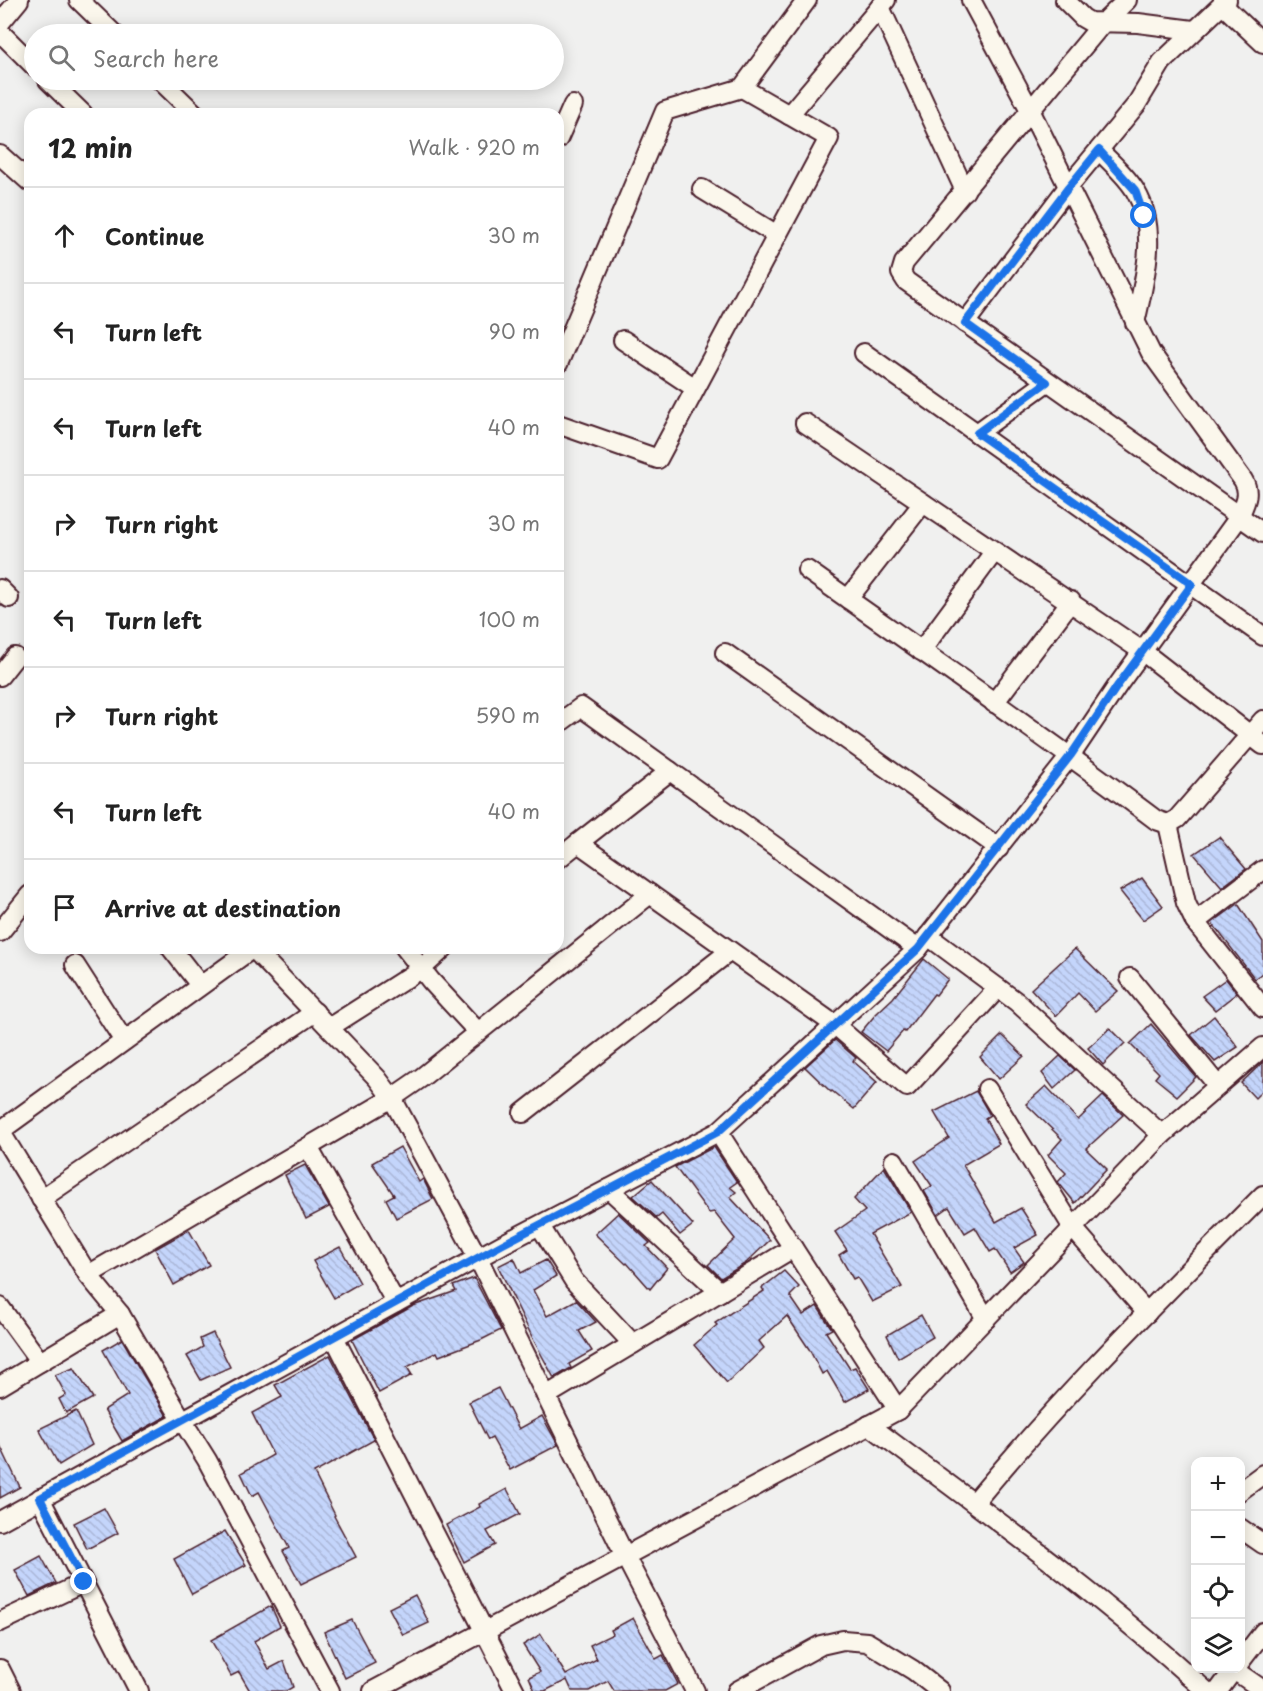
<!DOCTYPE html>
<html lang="en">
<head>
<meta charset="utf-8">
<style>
  :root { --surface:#fff; --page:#f2f2f2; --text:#222; --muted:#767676; --line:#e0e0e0 }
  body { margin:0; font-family:"Playpen Sans",sans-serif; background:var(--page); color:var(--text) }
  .controls { position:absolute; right:18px; bottom:18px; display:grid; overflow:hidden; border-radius:12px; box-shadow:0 3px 15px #0003 }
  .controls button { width:54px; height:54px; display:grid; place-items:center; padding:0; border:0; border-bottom:2px solid var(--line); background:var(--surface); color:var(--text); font:30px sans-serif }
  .stop { position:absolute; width:18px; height:18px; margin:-14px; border:4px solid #1a73e8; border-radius:50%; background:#fff }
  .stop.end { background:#1a73e8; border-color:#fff; box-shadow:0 2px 6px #0008 }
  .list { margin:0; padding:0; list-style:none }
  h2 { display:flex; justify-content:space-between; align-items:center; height:78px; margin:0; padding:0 24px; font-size:26px }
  h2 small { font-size:20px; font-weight:400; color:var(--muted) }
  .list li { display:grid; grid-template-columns:39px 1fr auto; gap:18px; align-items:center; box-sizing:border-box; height:96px; padding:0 24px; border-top:2px solid var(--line) }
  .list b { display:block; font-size:22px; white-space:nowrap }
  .list em { font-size:20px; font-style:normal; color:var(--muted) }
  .icon { flex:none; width:33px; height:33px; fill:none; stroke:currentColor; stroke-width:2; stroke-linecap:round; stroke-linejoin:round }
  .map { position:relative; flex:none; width:1263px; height:1691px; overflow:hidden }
  .search { position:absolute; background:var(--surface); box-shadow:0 3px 15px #0003; left:24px; top:24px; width:540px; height:66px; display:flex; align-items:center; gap:15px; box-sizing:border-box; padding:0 21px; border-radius:33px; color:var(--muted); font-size:22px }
  .panel { position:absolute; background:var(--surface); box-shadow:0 3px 15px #0003; left:24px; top:108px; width:540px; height:846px; border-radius:18px }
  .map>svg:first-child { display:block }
  .building { fill:url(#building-back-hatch); stroke:#4a1f2b; stroke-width:1.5 }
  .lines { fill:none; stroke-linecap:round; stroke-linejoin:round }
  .minor-casing { stroke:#4a1f2b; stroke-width:22 }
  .minor { stroke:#fbf7ec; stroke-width:18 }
  .route { stroke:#1a73e8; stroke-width:8 }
</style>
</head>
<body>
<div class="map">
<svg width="1263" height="1691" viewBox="0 0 1263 1691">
  <defs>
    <pattern id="building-back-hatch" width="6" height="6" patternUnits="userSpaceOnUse" patternTransform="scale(1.5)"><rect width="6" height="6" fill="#c4d5fb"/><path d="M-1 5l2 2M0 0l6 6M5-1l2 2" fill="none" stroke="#aab6d7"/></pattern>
  </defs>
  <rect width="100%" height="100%" fill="#f0f0ef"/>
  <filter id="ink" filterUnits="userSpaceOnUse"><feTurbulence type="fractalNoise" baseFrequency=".0167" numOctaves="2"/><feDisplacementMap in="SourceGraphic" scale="12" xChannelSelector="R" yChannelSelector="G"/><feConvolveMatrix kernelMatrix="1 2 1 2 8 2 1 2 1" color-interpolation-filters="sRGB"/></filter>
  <g filter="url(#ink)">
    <g class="building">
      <polygon points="1219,837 1246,869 1222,887 1194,854"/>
      <polygon points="1142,878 1163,906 1143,920 1120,891"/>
      <polygon points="1238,904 1263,942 1263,973 1255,979 1212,923"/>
      <polygon points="1075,949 1118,991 1095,1011 1078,993 1056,1016 1031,989"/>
      <polygon points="924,959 948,979 936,995 934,994 905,1032 903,1031 886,1051 861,1032 876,1014 893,998"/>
      <polygon points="1226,979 1237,993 1215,1010 1202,996"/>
      <polygon points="1214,1016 1238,1047 1215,1062 1191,1035"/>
      <polygon points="1151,1024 1196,1077 1177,1096 1155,1078 1159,1073 1130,1044"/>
      <polygon points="1110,1028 1125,1043 1103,1065 1088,1048"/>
      <polygon points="1002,1035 1024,1056 999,1079 980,1057"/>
      <polygon points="835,1040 856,1058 853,1061 877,1082 854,1109 832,1091 831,1092 805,1067"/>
      <polygon points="1060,1056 1075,1070 1054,1089 1042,1073"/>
      <polygon points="1263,1062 1263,1090 1255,1098 1241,1083"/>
      <polygon points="1046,1086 1078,1120 1103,1096 1123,1115 1086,1149 1107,1169 1075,1203 1058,1182 1066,1173 1048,1155 1062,1139 1026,1104"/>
      <polygon points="976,1091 990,1115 985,1118 999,1144 963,1165 996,1222 1021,1208 1038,1235 1014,1248 1024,1262 1010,1272 995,1249 990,1252 975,1227 965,1233 949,1207 938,1215 924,1191 932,1186 915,1161 949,1138 934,1112"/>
      <polygon points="400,1147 419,1182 423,1179 433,1199 396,1218 386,1199 394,1195 372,1163"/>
      <polygon points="714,1147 737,1182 730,1187 736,1192 730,1197 770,1240 746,1263 721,1278 708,1265 735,1239 714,1212 709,1213 675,1167"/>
      <polygon points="305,1165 329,1207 306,1219 285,1175"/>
      <polygon points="884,1167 911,1212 870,1234 902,1287 872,1302 857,1277 853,1279 839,1255 847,1250 835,1232 865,1211 854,1199"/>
      <polygon points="652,1180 693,1225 680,1235 662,1214 657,1218 633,1196"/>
      <polygon points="618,1213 650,1243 646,1246 667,1268 650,1289 627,1263 626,1264 595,1234"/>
      <polygon points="189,1230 209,1265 174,1285 155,1249"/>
      <polygon points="340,1247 360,1283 334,1298 313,1261"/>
      <polygon points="514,1258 521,1273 546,1260 556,1276 533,1290 547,1316 576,1300 596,1322 579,1331 592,1351 569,1364 571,1368 554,1378 534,1341 498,1266"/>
      <polygon points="784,1271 799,1287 790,1296 803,1315 817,1306 832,1329 826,1332 850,1369 855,1367 869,1389 845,1402 827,1371 822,1374 809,1349 787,1316 759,1341 764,1348 727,1383 694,1345 717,1325 715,1323 764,1291 762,1288"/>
      <polygon points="474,1278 501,1330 481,1340 439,1356 437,1352 407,1367 412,1375 379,1393 352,1340 413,1306 456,1291 453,1286"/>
      <polygon points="921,1315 933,1337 898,1358 887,1335"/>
      <polygon points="213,1333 230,1367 201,1380 187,1356 203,1347 200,1339"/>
      <polygon points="122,1339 167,1416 122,1441 104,1410 128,1395 103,1350"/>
      <polygon points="330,1355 374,1440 314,1473 335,1515 334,1516 356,1557 301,1584 283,1551 289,1548 259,1492 252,1496 241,1473 273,1455 252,1413 282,1397 275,1385"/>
      <polygon points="74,1368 93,1398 66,1413 59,1399 66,1395 55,1375"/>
      <polygon points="498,1388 519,1429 542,1416 558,1445 510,1470 492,1438 488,1440 469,1402"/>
      <polygon points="76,1411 92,1445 59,1465 39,1429"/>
      <polygon points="0,1445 20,1487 0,1498"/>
      <polygon points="507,1489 520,1514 487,1531 495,1545 464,1562 446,1525 480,1507 479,1504"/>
      <polygon points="104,1508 118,1533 87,1549 74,1523"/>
      <polygon points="225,1531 246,1565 192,1594 174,1559"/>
      <polygon points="41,1556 56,1583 29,1596 15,1570"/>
      <polygon points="415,1595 429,1623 403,1635 389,1608"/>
      <polygon points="271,1606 280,1626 254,1641 269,1669 284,1661 293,1687 286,1691 250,1691 239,1672 231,1676 211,1640"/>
      <polygon points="633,1618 656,1659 663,1655 678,1684 665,1691 614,1691 608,1681 589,1691 572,1691 567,1680 545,1691 535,1691 529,1677 540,1672 523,1645 541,1634 566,1675 597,1659 590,1645 613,1634 611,1630"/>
      <polygon points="352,1620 375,1663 345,1678 324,1632"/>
    </g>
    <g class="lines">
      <g class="minor-casing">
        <g id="minor">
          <polyline points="79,0 114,34"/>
          <polyline points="1065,0 1083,18 1090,22 1138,23 1193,30"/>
          <polyline points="1127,0 1102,24 904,263 901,273 906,281 1263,533"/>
          <polyline points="1223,0 1228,10 1263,43"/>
          <polyline points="880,7 965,191"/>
          <polyline points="0,23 19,0"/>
          <polyline points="0,32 34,66"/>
          <polyline points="48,80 83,114"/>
          <polyline points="160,80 195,114"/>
          <polyline points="789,115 886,0"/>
          <polyline points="558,139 573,105"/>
          <path d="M1099,150C1111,163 1127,176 1136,192C1159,231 1144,282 1135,323"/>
          <polyline points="0,155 30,182"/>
          <polyline points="702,189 777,235"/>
          <polyline points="965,323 1068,187 1136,105 1162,62 1227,0"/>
          <polyline points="623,340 695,388"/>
          <polyline points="864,353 1263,636"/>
          <polyline points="558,364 665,111 742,88 807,0"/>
          <polyline points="805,423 1142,651 1263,745"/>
          <polyline points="558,424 658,459 829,138 742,88"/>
          <polyline points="977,433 1047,382"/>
          <path d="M807,570C924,653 1042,734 1156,820L1168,824L1177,819L1263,720"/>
          <polyline points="0,589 9,598"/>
          <polyline points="848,599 923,503"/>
          <polyline points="921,651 994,552"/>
          <polyline points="725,653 999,848"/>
          <polyline points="0,676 15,657"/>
          <polyline points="994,703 1071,601"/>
          <polyline points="670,771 578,843 835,1025 907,1087 998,988"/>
          <polyline points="1168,824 1186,903 1195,922"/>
          <polyline points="558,859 578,843"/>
          <polyline points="1263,870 1195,922 1263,1008"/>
          <polyline points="0,932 30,895"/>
          <polyline points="928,936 1017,1002 1162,1135"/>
          <polyline points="171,948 200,985"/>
          <polyline points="253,948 377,1078 392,1098 478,1258 625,1556 695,1691"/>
          <polyline points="405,948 431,981 478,1032"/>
          <path d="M918,949L1071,755L1118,685L1239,517C1245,503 1251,493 1243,480L1151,353L1031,112L971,0"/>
          <polyline points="75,965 124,1041"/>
          <polyline points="1130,978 1218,1086"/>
          <polyline points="330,1027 421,969 444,948"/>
          <polyline points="987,1089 1073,1228 1147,1313"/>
          <polyline points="523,1113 730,951"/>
          <polyline points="0,1131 88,1275 120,1314 182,1420 207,1460 330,1691"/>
          <polyline points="0,1131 253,948"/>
          <polyline points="718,1132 898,1410"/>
          <polyline points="308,1147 396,1303"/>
          <polyline points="894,1161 986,1319"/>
          <polyline points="609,1189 720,1292"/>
          <polyline points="41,1199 315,1012"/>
          <polyline points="540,1226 574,1281 633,1344"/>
          <polyline points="88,1275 392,1098 421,1078 650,894"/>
          <polyline points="0,1307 40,1362"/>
          <polyline points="334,1337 515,1691"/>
          <polyline points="0,1386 120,1314"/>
          <polyline points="546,1396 793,1248"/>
          <path d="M869,1425C984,1511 1101,1595 1206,1691"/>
          <polyline points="1240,1491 1263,1474"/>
          <polyline points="40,1498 139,1691"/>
          <path d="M974,1503C1063,1394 1164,1295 1263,1195"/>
          <polyline points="0,1521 503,1244 718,1132 918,949 581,707 558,724"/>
          <polyline points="1240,1528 1263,1544"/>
          <polyline points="0,1622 83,1583"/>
          <polyline points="1240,1662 1263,1632"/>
          <polyline points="0,1669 11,1691"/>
          <polyline points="1234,1670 1263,1690"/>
          <polyline points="373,1691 898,1410 1162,1135 1263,1047"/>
          <polyline points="737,1691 821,1645 843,1640 867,1642 913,1670 940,1691"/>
          <polyline points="1218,1691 1235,1668"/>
        </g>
      </g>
      <use href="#minor" class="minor"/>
    </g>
  </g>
  <g class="lines" filter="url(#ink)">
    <polyline class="route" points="84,1582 40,1498 503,1244 718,1132 918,949 1071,755 1118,685 1192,584 977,433 1047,382 965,323 1068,188 1099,150 1135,190 1144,216"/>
  </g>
</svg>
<div class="controls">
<button>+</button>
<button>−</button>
<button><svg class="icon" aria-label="locate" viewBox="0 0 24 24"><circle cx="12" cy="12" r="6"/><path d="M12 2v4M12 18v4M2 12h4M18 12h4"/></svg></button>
<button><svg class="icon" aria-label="layers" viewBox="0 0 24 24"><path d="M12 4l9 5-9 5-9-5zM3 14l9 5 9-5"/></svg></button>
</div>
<div class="stop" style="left:1144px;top:216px"></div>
<div class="stop end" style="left:84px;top:1582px"></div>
<div class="search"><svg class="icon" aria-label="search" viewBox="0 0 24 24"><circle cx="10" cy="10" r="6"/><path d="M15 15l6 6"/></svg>Search here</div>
<section class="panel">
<h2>12 min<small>Walk · 920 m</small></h2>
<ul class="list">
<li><svg class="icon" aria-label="ahead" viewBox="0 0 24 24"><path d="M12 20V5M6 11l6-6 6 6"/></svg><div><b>Continue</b></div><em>30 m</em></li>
<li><svg class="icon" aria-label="left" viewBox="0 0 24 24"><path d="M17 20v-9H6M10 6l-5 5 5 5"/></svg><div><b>Turn left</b></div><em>90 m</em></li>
<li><svg class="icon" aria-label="left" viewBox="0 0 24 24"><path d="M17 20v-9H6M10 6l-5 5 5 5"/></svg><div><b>Turn left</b></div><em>40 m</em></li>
<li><svg class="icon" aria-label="right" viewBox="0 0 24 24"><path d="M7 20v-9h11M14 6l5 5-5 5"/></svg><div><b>Turn right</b></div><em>30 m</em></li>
<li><svg class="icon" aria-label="left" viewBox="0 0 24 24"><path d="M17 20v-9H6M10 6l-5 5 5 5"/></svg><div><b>Turn left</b></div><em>100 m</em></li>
<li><svg class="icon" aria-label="right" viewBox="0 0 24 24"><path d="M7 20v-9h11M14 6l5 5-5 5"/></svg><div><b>Turn right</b></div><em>590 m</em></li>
<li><svg class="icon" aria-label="left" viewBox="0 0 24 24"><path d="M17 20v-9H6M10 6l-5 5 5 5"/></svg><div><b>Turn left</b></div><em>40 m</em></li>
<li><svg class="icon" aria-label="arrive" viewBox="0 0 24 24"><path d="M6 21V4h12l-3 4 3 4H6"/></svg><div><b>Arrive at destination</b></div></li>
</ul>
</section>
</div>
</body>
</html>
